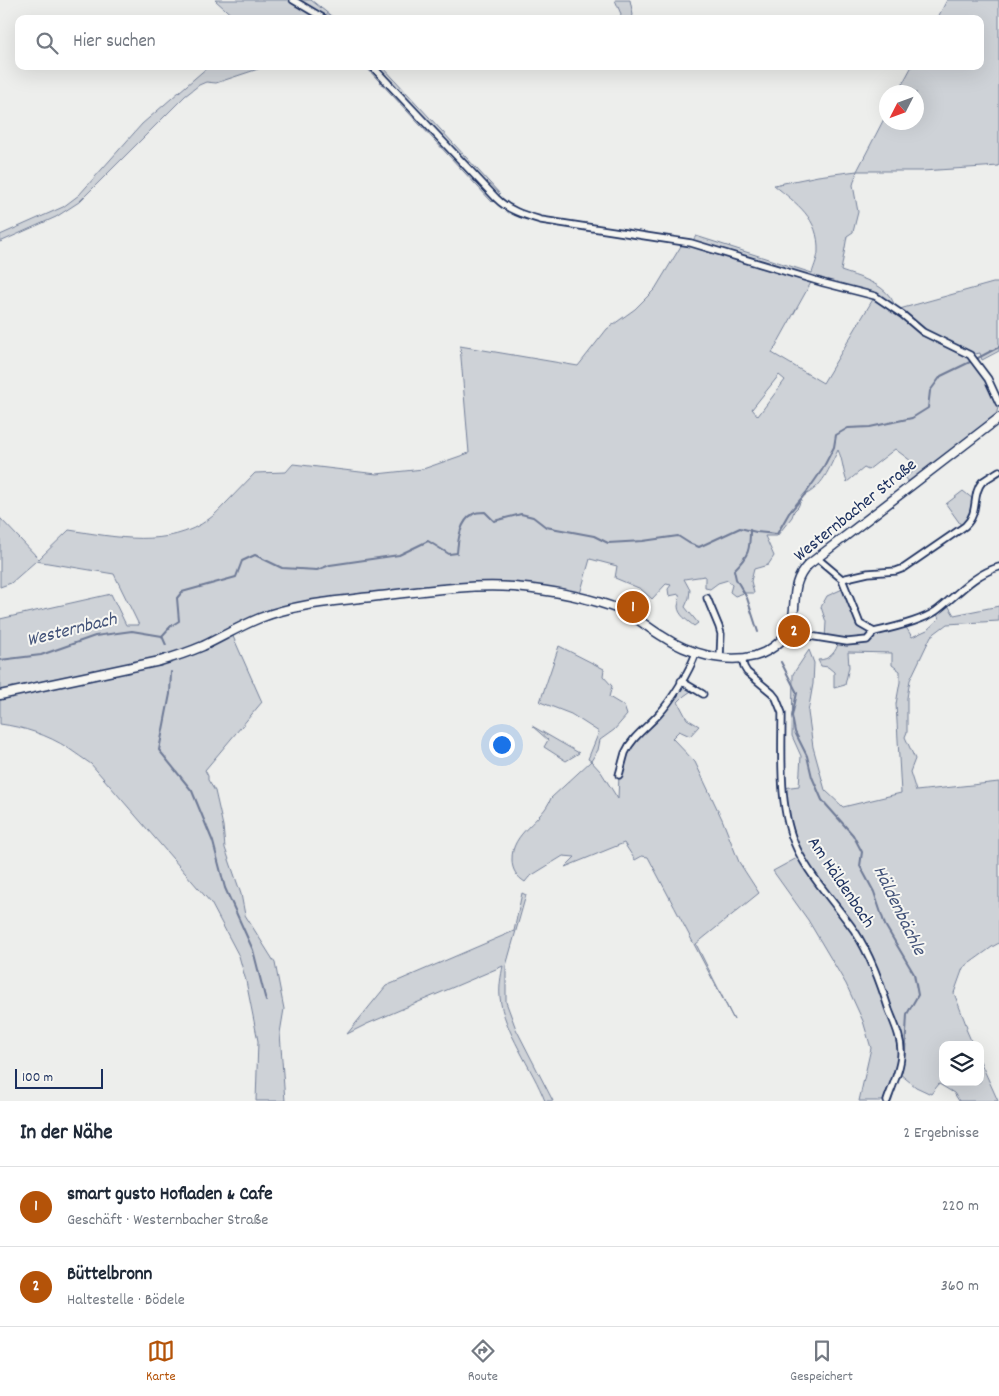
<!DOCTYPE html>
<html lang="de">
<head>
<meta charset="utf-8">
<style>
  :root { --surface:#fff; --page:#f6f6f7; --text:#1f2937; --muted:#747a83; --line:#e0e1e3; --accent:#b45309 }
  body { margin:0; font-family:Dekko,sans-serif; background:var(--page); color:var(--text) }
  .controls { position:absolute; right:15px; bottom:15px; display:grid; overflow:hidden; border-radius:10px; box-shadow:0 5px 20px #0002 }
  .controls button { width:45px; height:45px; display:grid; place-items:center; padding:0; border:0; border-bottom:1px solid var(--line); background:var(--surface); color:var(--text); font:25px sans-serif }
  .compass { position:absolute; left:879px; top:85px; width:45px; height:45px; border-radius:50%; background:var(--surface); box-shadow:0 5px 20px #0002; rotate:228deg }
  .scale { position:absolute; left:15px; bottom:12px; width:88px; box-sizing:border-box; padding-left:5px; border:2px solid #1b2f5e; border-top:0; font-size:14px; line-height:18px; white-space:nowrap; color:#1b2f5e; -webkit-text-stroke:4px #f6f6f2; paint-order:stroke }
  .you { position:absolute; left:501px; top:744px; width:18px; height:18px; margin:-12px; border:4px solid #fff; border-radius:50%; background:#1a73e8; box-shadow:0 0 0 8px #1a73e833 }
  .badge { display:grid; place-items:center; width:32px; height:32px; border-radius:50%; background:var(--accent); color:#fff; font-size:16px; font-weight:700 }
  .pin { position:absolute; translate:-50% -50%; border:2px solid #fff; box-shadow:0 1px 5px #0006 }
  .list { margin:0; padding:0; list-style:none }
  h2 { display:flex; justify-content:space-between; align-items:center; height:65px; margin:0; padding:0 20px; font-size:21px }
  h2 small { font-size:16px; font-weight:400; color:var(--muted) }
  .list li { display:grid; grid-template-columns:32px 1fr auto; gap:15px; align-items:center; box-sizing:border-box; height:80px; padding:0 20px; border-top:1px solid var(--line) }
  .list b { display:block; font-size:19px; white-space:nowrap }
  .list p { margin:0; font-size:16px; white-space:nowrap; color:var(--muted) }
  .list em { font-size:16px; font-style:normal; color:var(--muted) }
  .icon { flex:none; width:28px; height:28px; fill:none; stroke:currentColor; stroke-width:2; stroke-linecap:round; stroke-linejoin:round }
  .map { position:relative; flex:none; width:999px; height:1101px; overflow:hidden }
  .search { position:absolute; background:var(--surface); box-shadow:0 5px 20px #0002; left:15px; right:15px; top:15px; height:55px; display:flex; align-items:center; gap:12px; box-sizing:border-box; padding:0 18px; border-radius:10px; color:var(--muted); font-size:19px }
  .sheet { height:225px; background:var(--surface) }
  nav { display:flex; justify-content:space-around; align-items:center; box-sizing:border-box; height:70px; border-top:1px solid var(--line); background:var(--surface); font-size:14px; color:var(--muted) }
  nav a { display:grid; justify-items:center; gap:2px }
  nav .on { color:var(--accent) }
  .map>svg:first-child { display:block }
  .green { fill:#ced2d7; stroke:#74809a; fill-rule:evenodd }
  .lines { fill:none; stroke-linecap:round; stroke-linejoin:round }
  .stream { stroke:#6e7a96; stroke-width:2 }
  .street-casing { stroke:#1b2f5e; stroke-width:9 }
  .secondary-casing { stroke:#1b2f5e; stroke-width:11 }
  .street { stroke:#f6f6f2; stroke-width:5.5 }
  .secondary { stroke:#f6f6f2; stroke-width:8 }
  .labels { text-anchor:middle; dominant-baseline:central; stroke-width:4; stroke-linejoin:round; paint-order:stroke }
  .street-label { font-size:18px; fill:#1b2f5e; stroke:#f6f6f2 }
  .water-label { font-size:19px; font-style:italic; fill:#44547a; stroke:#f6f6f2 }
</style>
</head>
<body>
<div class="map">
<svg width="999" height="1101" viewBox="0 0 999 1101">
  <rect width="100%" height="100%" fill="#edeeec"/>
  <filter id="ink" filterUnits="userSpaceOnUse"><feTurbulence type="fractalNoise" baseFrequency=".02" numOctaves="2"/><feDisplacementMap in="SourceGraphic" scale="10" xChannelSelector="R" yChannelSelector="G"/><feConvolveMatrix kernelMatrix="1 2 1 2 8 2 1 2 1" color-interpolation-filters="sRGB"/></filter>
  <g filter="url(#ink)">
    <g class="green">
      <polygon points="215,0 311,0 335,19 317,19 314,17 312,19 236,19"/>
      <polygon points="615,0 630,0 633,15 631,19 620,19 621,14"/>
      <path d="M947,0H999V166L922,171H857L853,185L858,212L853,232L847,236L841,271C858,277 880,282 891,298C893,301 895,306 896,310L993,283H999V351L982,360L980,353L970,355L977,364L999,403L996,416L910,483L905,477L915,470L910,464L911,461L895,449L868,470L864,468L847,482C843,472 843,460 838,450C828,470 824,486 803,496L798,507L794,511L792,517L777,536H765L774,556L768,565L754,569L751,581L754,593H744L735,596L730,592L732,585L728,580L718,583L710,589L705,588V576L684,579L690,590L689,598L685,607L698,623L694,626C688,621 678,615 678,606C679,602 680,599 679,594L669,596L668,589L671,585L666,584L652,599L641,589L615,578L617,566L590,559L580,594L481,587L307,605L231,632L262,702L205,770L208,776V780L215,791L223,826L225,848L241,894L245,915L275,963L284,1009L280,1033L285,1101H256L258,1041L246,981L239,956L211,903L91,764C83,759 76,753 68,748C48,735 23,727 0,724V619L111,594L126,625H139L114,574L36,561L11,583L0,587V518L39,559L69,530C116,537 168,549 209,519C215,515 221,508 226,503C236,493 245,483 255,473L286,472L293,464L377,474L423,469L469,453L460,346L578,366L607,329L635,309L655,289L684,241L691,243L696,236L812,273C814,266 818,258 818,251C819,218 797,204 774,185L818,176L857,171L886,115V122H916V92H898L912,66H980V19H937ZM813,279L875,296L823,383L772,353ZM779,375L785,380L758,416L752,409Z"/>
      <polygon points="209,66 267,66 216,83 206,82 199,85 185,96 79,202 56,217 0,242 0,235 63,207 79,195 142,124"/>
      <polygon points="365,66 382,66 500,194 492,202"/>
      <path d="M963,491L973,499C971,511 970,517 961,525L946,504Z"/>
      <path d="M847,587L860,624L874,632L904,624L912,637L927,630L939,619L936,611L946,602L954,615L999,606V621L947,624L931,636L910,680L907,698V732L905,737L915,759L910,772L916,791L999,782V943L992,947L963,968L954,993L967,1027L966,1029L973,1045H943V1082H980V1061L998,1101H959L954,1093L939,1084L931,1094L916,1087L900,1074L891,1101H859L871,1048L863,1021L846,984L808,920L773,871L797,858L806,867L796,849L783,788L799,786L801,756L792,736L793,674L809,650L814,663L813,684L808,712L813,747L825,790L843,807L901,793L896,704L900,682V671L892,665V653L848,652L849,667L845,685L834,688V672L828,667L821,666L818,660C830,660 836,652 839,641L825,639L826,622L821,607L827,596Z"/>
      <path d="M559,646L604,669L603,676L612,686L609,697L624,706L627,715L614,730L600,740L598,750L591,761L601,772L618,799L619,775L626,751L658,715L681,681L694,689L684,696L678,702L687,719L699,726L690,736L679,731L672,738L695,762L722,819L739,862L759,893L696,944L734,1020L648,857L642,856L635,860L624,843L565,867L575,857L563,856L529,877L525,882C517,877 512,870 512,860C511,832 543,821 551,798L591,761L588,759L599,732L571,714L540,702Z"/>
      <polygon points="532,726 579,753 566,761 544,747 548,740"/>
      <path d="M522,893L526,895L506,966V1002L516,1029L553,1101H545C533,1069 503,1030 500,997C499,986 501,976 503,966L367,1024L347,1034L386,986L514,931Z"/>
    </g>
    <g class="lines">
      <g class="stream">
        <polyline points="976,359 999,347"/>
        <path d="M750,530C750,550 749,555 734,570L736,579L747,598L758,632"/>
        <polyline points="162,636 166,645"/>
        <path d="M0,660L41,655L95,636L132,631L162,636L171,626L179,621L177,598L182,592L236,577L242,561L255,555L282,568L317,570L330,565L399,555L428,541L449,554L457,553C458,540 460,521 473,514C476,512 482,512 485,512L494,521L521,514L533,517L546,527L594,536L608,543L643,541L678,536L689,543L699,547L740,528L756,532L777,534L789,513L806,493L822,470L834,447L836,435L848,428L870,427L912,418L928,408L930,391L941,376L972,361"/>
        <polyline points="781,662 797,693 792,716 795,732 807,756 812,777 822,800 853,835 862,852 860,866 874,892 885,925 914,974 918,995 907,1014 905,1052 903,1060"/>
        <polyline points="171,672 170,694 159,750 192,791 213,842 225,888 253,950 266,1001"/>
        <polyline points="891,1101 898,1079"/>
      </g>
      <g class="street-casing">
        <g id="street">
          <polyline points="293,0 325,19"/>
          <path d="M372,66L496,198C509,211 524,215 541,220L691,243L824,283L875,296L903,315L923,332L970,355L988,379L999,403"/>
          <path d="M817,558L842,579L860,624L874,632C892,628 922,621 936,611C956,596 974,574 999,567"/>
          <path d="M842,579L868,573L896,571L904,568L965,526C980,512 971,495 982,482C987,478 993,475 999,471"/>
          <polyline points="707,598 719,627 721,634 720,658"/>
          <polyline points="790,627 797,634 847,642 867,640 874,632"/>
          <path d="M742,658L744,667L747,672L772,693L776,698L782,713C782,755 778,810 797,849C811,878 835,903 854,930C870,954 880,982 889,1010C894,1023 902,1039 901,1054C901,1069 892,1086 887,1101"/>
          <polyline points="681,681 703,694"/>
          <path d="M619,775C621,768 623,760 625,753C632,737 647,727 658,715C672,700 689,672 696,653"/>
        </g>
      </g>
      <g class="secondary-casing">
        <path id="secondary" d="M0,695L160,661C174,657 189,652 203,646C222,637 240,626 260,618C298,603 339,601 379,596C423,591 469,584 514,587C549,590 588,597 621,610C636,616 648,628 662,636C687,653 725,664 755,656C772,651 791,636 793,618C796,596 792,582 808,565L999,418"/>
      </g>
      <use href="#street" class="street"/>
      <use href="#secondary" class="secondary"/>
    </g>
  </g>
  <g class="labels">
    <g class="street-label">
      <text transform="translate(856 511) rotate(-39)">Westernbacher Straße</text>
      <text transform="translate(840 883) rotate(56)">Am Häldenbach</text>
    </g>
    <g class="water-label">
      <text transform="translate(72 631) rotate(-14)">Westernbach</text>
      <text transform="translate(898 911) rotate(64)">Häldenbächle</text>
    </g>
  </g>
</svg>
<div class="controls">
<button><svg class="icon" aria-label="layers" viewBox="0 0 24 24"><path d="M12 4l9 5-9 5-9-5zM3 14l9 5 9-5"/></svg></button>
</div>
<svg class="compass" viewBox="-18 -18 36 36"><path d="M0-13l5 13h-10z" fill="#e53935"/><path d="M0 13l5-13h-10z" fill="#747a83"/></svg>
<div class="scale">100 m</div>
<div class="you"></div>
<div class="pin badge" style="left:633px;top:607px">1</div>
<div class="pin badge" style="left:794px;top:631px">2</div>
<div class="search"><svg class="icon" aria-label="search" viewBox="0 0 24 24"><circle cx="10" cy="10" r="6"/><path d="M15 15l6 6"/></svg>Hier suchen</div>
</div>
<section class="sheet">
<h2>In der Nähe<small>2 Ergebnisse</small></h2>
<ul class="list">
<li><span class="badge">1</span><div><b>smart gusto Hofladen &amp; Cafe</b><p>Geschäft · Westernbacher Straße</p></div><em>220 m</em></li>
<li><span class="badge">2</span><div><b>Büttelbronn</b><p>Haltestelle · Bödele</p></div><em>360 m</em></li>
</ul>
</section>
<nav>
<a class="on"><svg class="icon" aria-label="map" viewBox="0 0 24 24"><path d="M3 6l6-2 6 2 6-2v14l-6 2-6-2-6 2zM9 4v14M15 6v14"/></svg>Karte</a>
<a><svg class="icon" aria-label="directions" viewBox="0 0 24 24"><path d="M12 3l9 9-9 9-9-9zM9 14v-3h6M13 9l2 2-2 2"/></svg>Route</a>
<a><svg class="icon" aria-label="saved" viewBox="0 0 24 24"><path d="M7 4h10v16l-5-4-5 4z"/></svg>Gespeichert</a>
</nav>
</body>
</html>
